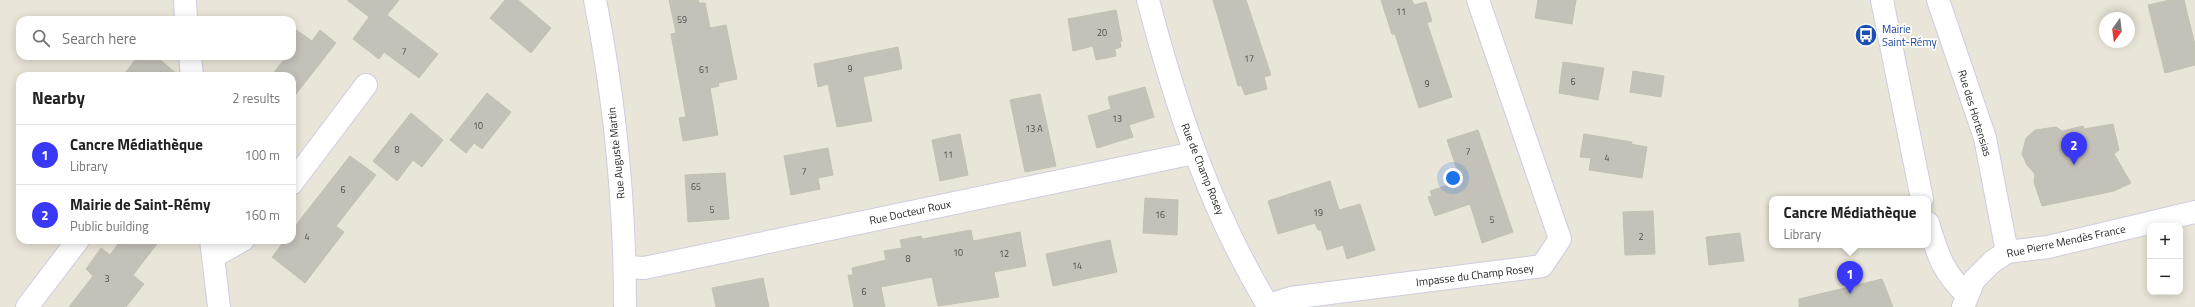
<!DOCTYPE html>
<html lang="en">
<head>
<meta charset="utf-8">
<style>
  :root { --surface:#fff; --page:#f2f2f2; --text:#222; --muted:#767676; --line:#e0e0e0; --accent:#3938f6 }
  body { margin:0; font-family:"Titillium Web",sans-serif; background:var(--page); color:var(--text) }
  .controls { position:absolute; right:12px; bottom:12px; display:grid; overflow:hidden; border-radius:8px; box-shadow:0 2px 10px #0003 }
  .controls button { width:36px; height:36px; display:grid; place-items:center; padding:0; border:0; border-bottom:1px solid var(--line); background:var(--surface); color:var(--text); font:20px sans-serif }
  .compass { position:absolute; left:2099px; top:12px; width:36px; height:36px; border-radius:50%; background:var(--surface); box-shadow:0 2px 10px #0003; rotate:194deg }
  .you { position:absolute; left:1453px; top:178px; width:14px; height:14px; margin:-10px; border:3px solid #fff; border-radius:50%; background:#1a73e8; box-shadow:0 0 0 6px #1a73e833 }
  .badge { display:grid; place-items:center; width:26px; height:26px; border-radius:50%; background:var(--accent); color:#fff; font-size:13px; font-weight:700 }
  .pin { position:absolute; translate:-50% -33px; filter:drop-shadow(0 1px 2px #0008) }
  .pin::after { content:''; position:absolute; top:21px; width:14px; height:12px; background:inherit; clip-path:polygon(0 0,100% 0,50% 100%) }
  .popup { position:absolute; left:1769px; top:196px; width:162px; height:52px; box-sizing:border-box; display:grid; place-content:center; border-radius:8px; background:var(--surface); filter:drop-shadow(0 1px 3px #0005); font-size:13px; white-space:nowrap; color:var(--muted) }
  .popup b { font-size:15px; color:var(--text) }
  .popup::after { content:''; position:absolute; left:50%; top:100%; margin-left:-8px; border:8px solid transparent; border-top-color:var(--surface) }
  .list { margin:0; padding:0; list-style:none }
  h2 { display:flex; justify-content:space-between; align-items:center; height:52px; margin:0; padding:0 16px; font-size:17px }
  h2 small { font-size:13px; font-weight:400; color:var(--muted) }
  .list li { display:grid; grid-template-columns:26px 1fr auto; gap:12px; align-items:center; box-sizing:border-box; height:60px; padding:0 16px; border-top:1px solid var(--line) }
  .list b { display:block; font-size:15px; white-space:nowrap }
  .list p { margin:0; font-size:13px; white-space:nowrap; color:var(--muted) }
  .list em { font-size:13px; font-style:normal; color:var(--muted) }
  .icon { flex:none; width:22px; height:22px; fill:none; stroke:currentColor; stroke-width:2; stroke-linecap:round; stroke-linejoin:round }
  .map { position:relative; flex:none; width:2195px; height:307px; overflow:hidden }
  .search { position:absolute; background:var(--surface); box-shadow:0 2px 10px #0003; left:16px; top:16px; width:280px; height:44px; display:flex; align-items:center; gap:10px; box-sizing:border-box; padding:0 14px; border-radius:12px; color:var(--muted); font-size:15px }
  .panel { position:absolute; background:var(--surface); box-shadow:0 2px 10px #0003; left:16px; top:72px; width:280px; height:172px; border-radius:12px }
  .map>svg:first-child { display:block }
  .building { fill:#c4c1b8; stroke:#c4c1b2 }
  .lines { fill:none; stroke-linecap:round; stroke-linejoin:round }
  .street-casing { stroke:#cdcde0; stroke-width:24 }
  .secondary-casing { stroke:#cdcde0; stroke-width:24 }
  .street { stroke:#fff; stroke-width:22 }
  .secondary { stroke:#fff; stroke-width:22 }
  .labels { text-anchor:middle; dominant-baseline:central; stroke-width:3.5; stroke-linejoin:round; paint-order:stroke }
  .number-label { font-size:9px; fill:#4e4d4a }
  .transit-label { font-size:11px; fill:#164399; stroke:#fff; text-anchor:start }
  .street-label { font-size:11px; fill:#262626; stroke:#fff }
</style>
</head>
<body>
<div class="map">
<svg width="2195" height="307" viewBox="0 0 2195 307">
  <rect width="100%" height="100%" fill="#e9e5d8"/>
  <g class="building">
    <polygon points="347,0 399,0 387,15 438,54 419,78 384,52 379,59 353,39 369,17"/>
    <polygon points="505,0 518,0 551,28 531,53 490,18"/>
    <polygon points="669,0 698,0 699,3 705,3 710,28 726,25 737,79 718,83 719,86 710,88 718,135 683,141 679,118 686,117 671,34 676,33"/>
    <polygon points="1213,0 1246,0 1271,75 1264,77 1267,89 1245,95 1241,85 1238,86"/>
    <polygon points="1381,0 1412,0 1414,5 1426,2 1432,21 1427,23 1452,97 1419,108 1395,34 1392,34"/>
    <polygon points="1538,0 1576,0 1572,24 1535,18"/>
    <polygon points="2170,0 2184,0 2195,45 2195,65 2165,73 2148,5"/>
    <polygon points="1116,10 1122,41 1120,41 1121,47 1115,49 1116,56 1096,60 1093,46 1073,51 1068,19"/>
    <polygon points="292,27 312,41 320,30 336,43 292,99 292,76 271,76 287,56 292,56"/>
    <polygon points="898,47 902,69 863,77 872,121 837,127 828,84 818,87 814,64"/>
    <polygon points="138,56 156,56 179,76 123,76"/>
    <polygon points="1563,62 1604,68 1598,100 1559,93"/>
    <polygon points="1633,71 1664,76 1661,97 1630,92"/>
    <polygon points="1145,87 1154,117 1129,125 1133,137 1097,148 1088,116 1111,109 1108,97"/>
    <polygon points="487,93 511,112 482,149 474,143 466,153 450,140"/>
    <polygon points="1040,94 1056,166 1025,172 1010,100"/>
    <polygon points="411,113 443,140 422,167 413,160 397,181 373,161"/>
    <polygon points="2113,124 2119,150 2114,154 2131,183 2114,191 2042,206 2034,182 2035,174 2027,165 2022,154 2026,138 2035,130 2056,127 2062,131 2083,126 2084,129"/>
    <polygon points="1478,130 1513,232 1482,243 1470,204 1435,216 1428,197 1432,196 1430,191 1461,181 1447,140"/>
    <polygon points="960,134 968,175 940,181 932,140"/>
    <polygon points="1584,134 1632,142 1631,144 1647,147 1642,178 1589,170 1591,158 1580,157"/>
    <polygon points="828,148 833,175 818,178 820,189 791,195 784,156"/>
    <polygon points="350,156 376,175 336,226 344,232 305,283 272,257 285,240 292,240 292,230"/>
    <polygon points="725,173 729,219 688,222 685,175"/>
    <polygon points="1330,181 1339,210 1360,204 1375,250 1347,259 1343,245 1327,250 1321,230 1318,230 1315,223 1278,234 1268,201"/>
    <polygon points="1145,198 1178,200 1177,235 1143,233"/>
    <polygon points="1653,211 1655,254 1625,255 1623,212"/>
    <polygon points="971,230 973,241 1020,232 1026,266 994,272 999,297 938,306 932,277 881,287 885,307 854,307 848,275 853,275 852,268 886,260 884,251 902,248 900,240 921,236 922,239"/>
    <polygon points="1740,233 1744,261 1709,265 1706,237"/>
    <polygon points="121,240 160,240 133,275 144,284 126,307 69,307 93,276 86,269 101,248 110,255"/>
    <polygon points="1110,240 1117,272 1053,286 1046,254"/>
    <polygon points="763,278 769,307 716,307 712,288"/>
    <polygon points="1882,279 1893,307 1799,307 1799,299"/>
  </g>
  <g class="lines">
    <g class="street-casing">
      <g id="street">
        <polyline points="185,0 186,20"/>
        <path d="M1148,0C1176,107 1211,212 1269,307"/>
        <polyline points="1882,0 1922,199"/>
        <polyline points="1938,0 1985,138 2007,252"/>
        <polyline points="190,56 192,76"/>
        <polyline points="292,183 366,85"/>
        <path d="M1928,223C1938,255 1942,271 1967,295"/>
        <polyline points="211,240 219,307"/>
        <polyline points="213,257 243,240"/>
        <polyline points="625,267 644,268 1194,153"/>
        <polyline points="1268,305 1291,298 1542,266 1560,239 1478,0"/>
        <polyline points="27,307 78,240"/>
        <polyline points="1963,307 1974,280 1992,262 2007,252 2048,247 2195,212"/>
      </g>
    </g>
    <g class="secondary-casing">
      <path id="secondary" d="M595,0C615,101 625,205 625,307"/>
    </g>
    <use href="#street" class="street"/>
    <use href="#secondary" class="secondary"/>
  </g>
  <defs>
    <g id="bus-disc" transform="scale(1.15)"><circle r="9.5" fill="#1a4fb4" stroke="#fff"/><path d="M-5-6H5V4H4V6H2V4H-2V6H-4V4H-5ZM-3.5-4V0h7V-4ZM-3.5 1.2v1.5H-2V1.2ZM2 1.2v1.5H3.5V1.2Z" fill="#fff"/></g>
  </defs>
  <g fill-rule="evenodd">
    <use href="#bus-disc" x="1866" y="35"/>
  </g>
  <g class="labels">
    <g class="number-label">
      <text x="1401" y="11">11</text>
      <text x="682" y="19">59</text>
      <text x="1102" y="32">20</text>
      <text x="404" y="51">7</text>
      <text x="1249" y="58">17</text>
      <text x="850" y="68">9</text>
      <text x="704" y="69">61</text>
      <text x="1573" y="81">6</text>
      <text x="1427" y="83">9</text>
      <text x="1117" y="118">13</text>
      <text x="478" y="125">10</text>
      <text x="1034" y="128">13 A</text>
      <text x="397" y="149">8</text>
      <text x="1468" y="151">7</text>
      <text x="948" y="154">11</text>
      <text x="1607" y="157">4</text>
      <text x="804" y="171">7</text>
      <text x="696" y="186">65</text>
      <text x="343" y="189">6</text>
      <text x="712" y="209">5</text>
      <text x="1318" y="212">19</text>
      <text x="1160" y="214">16</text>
      <text x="1492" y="219">5</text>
      <text x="307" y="236">4</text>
      <text x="1641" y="236">2</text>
      <text x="958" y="252">10</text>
      <text x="1004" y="253">12</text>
      <text x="908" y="258">8</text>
      <text x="1077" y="265">14</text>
      <text x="107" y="278">3</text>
      <text x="864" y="291">6</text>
    </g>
    <g class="transit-label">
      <text x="1882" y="29">Mairie<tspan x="1882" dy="13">Saint-Rémy</tspan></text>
    </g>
    <g class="street-label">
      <text transform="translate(1975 113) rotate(73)">Rue des Hortensias</text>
      <text transform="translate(616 153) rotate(-96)">Rue Auguste Martin</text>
      <text transform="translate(1203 169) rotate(68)">Rue de Champ Rosey</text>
      <text transform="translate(910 212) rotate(-12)">Rue Docteur Roux</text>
      <text transform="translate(2066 241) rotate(-12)">Rue Pierre Mendès France</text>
      <text transform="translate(1475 275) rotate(-7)">Impasse du Champ Rosey</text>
    </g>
  </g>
</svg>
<div class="controls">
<button>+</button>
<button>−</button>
</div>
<svg class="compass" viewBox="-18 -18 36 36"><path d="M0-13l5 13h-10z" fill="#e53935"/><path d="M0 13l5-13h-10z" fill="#767676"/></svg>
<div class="you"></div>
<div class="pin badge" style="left:1850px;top:294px">1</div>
<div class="popup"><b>Cancre Médiathèque</b>Library</div>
<div class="pin badge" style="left:2074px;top:165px">2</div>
<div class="search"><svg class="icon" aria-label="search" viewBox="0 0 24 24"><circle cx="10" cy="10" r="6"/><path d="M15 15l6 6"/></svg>Search here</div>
<section class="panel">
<h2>Nearby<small>2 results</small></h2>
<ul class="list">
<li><span class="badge">1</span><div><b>Cancre Médiathèque</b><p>Library</p></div><em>100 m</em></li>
<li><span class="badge">2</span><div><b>Mairie de Saint-Rémy</b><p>Public building</p></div><em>160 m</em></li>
</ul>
</section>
</div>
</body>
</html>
